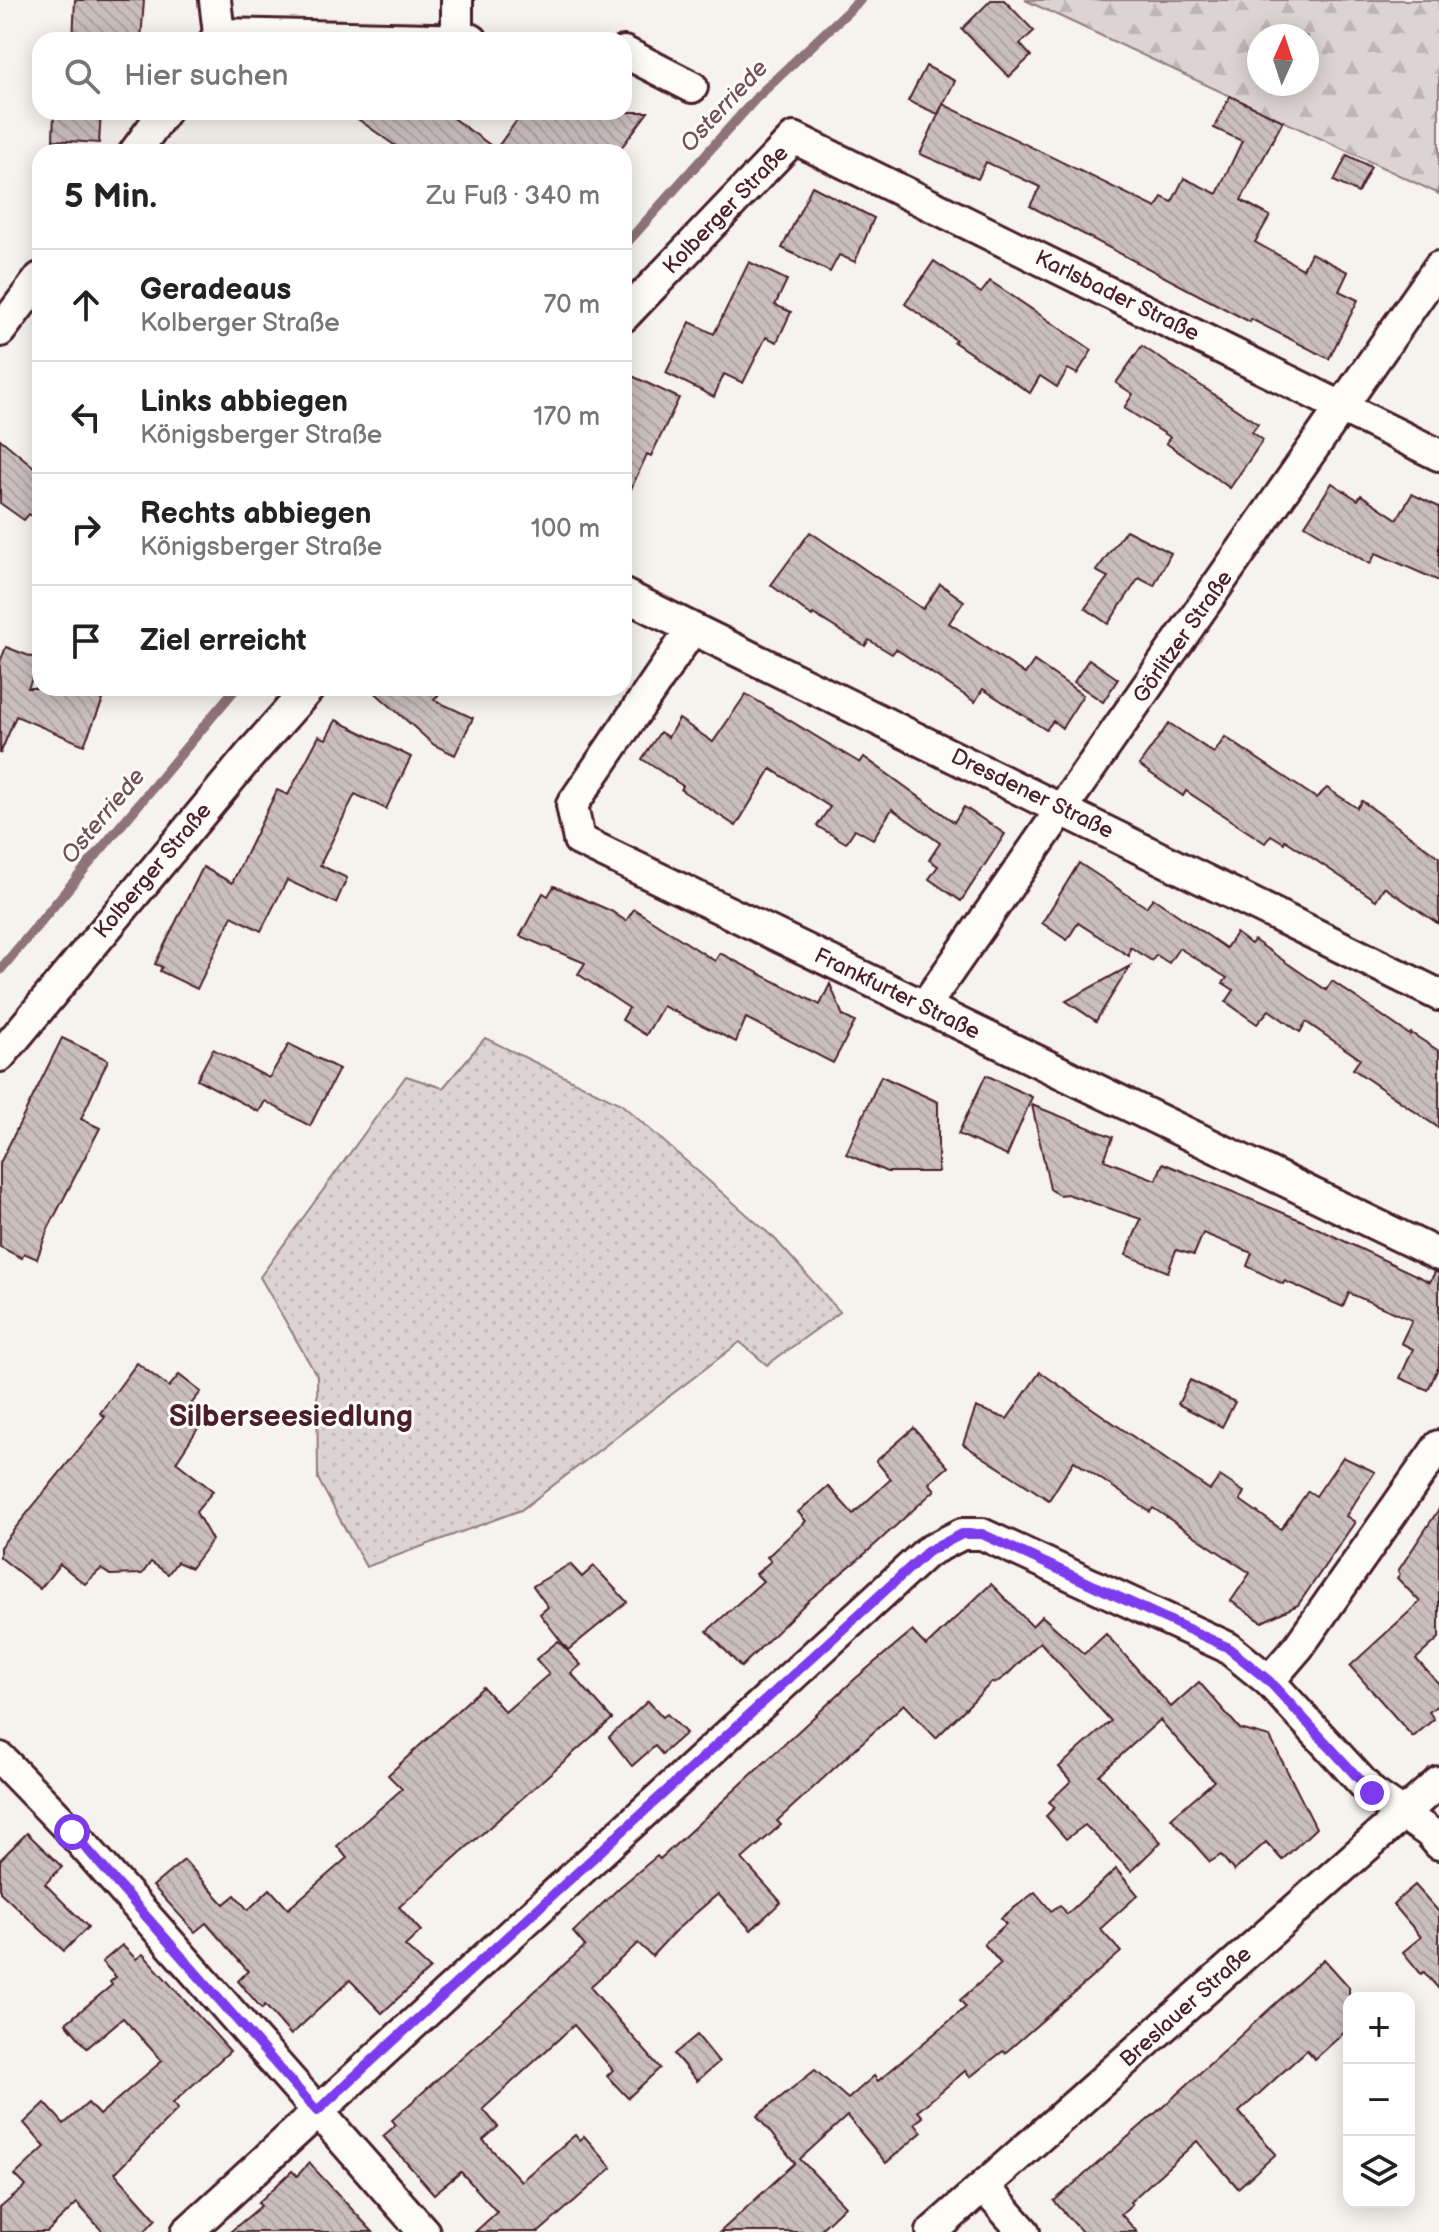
<!DOCTYPE html>
<html lang="de">
<head>
<meta charset="utf-8">
<style>
  :root { --surface:#fff; --page:#f6f6f6; --text:#222; --muted:#767676; --line:#e0e0e0 }
  body { margin:0; font-family:"Balsamiq Sans",sans-serif; background:var(--page); color:var(--text) }
  .controls { position:absolute; right:24px; bottom:24px; display:grid; overflow:hidden; border-radius:16px; box-shadow:0 4px 20px #0003 }
  .controls button { width:72px; height:72px; display:grid; place-items:center; padding:0; border:0; border-bottom:2px solid var(--line); background:var(--surface); color:var(--text); font:40px sans-serif }
  .compass { position:absolute; left:1247px; top:24px; width:72px; height:72px; border-radius:50%; background:var(--surface); box-shadow:0 4px 20px #0003; rotate:3deg }
  .stop { position:absolute; width:24px; height:24px; margin:-18px; border:6px solid #7c3aed; border-radius:50%; background:#fff }
  .stop.end { background:#7c3aed; border-color:#fff; box-shadow:0 2px 8px #0008 }
  .list { margin:0; padding:0; list-style:none }
  h2 { display:flex; justify-content:space-between; align-items:center; height:104px; margin:0; padding:0 32px; font-size:34px }
  h2 small { font-size:26px; font-weight:400; color:var(--muted) }
  .list li { display:grid; grid-template-columns:52px 1fr auto; gap:24px; align-items:center; box-sizing:border-box; height:112px; padding:0 32px; border-top:2px solid var(--line) }
  .list b { display:block; font-size:30px; white-space:nowrap }
  .list p { margin:0; font-size:26px; white-space:nowrap; color:var(--muted) }
  .list em { font-size:26px; font-style:normal; color:var(--muted) }
  .icon { flex:none; width:44px; height:44px; fill:none; stroke:currentColor; stroke-width:2; stroke-linecap:round; stroke-linejoin:round }
  .map { position:relative; flex:none; width:1439px; height:2232px; overflow:hidden }
  .search { position:absolute; background:var(--surface); box-shadow:0 4px 20px #0003; left:32px; top:32px; width:600px; height:88px; display:flex; align-items:center; gap:20px; box-sizing:border-box; padding:0 28px; border-radius:24px; color:var(--muted); font-size:30px }
  .panel { position:absolute; background:var(--surface); box-shadow:0 4px 20px #0003; left:32px; top:144px; width:600px; height:552px; border-radius:24px }
  .map>svg:first-child { display:block }
  .grass { fill:url(#grass-dots); stroke:#937a7e; stroke-width:2 }
  .forest { fill:url(#forest-firs); stroke:#937a7e; stroke-width:2; fill-rule:evenodd }
  .lines { fill:none; stroke-linecap:round; stroke-linejoin:round }
  .stream { stroke:#8e7378; stroke-width:10 }
  .building { fill:url(#building-back-hatch); stroke:#4a1f2b; stroke-width:2 }
  .street-casing { stroke:#4a1f2b; stroke-width:36 }
  .street { stroke:#fdfcf7; stroke-width:30 }
  .route { stroke:#7c3aed; stroke-width:10 }
  .labels { text-anchor:middle; dominant-baseline:central; stroke-width:6; stroke-linejoin:round; paint-order:stroke }
  .street-label { font-size:22px; fill:#4a1f2b; stroke:#fdfcf7 }
  .water-label { font-size:24px; font-style:italic; fill:#725058; stroke:#fdfcf7 }
  .district-label { font-size:30px; font-weight:bold; fill:#4a1f2b; stroke:#fdfcf7 }
</style>
</head>
<body>
<div class="map">
<svg width="1439" height="2232" viewBox="0 0 1439 2232">
  <defs>
    <pattern id="grass-dots" width="8" height="8" patternUnits="userSpaceOnUse" patternTransform="scale(2)"><rect width="8" height="8" fill="#dcd4d2"/><path d="M2 2h.1M6 6h.1" fill="none" stroke="#beb6b4" stroke-width="1.8" stroke-linecap="round"/></pattern>
    <pattern id="forest-firs" width="22" height="20" patternUnits="userSpaceOnUse" patternTransform="scale(2)"><rect width="22" height="20" fill="#dcd4d2"/><path d="M5 1l3.5 6h-7zM16 11l3.5 6h-7z" fill="#beb6b4"/></pattern>
    <pattern id="building-back-hatch" width="6" height="6" patternUnits="userSpaceOnUse" patternTransform="scale(2)"><rect width="6" height="6" fill="#cbbfbe"/><path d="M-1 5l2 2M0 0l6 6M5-1l2 2" fill="none" stroke="#b0a4a3"/></pattern>
  </defs>
  <rect width="100%" height="100%" fill="#f6f3ef"/>
  <filter id="ink" filterUnits="userSpaceOnUse"><feTurbulence type="fractalNoise" baseFrequency=".0125" numOctaves="2"/><feDisplacementMap in="SourceGraphic" scale="16" xChannelSelector="R" yChannelSelector="G"/><feConvolveMatrix kernelMatrix="1 2 1 2 8 2 1 2 1" color-interpolation-filters="sRGB"/></filter>
  <g filter="url(#ink)">
    <polygon class="grass" points="485,1038 621,1104 775,1239 840,1312 767,1365 740,1342 521,1510 366,1567 318,1479 317,1376 260,1277 406,1076 443,1088"/>
    <path class="forest" d="M1025,0H1439V194ZM1259,36H1307V84H1259Z"/>
    <g class="lines">
      <g class="stream">
        <polyline points="624,246 757,97 860,0"/>
        <polyline points="0,970 236,688"/>
      </g>
    </g>
    <g class="building">
      <polygon points="75,0 144,0 141,40 73,40"/>
      <polygon points="991,0 1004,0 1034,31 1020,44 1031,56 1009,77 962,29"/>
      <polygon points="926,66 955,81 938,114 908,101"/>
      <polygon points="1230,96 1283,121 1241,200 1270,216 1255,242 1303,269 1311,253 1348,272 1339,291 1358,300 1329,359 1251,319 1250,322 1030,206 1040,187 986,162 978,179 920,154 943,104 1156,208 1162,197 1172,202 1184,178 1217,194 1242,141 1214,128"/>
      <polygon points="54,112 101,112 99,143 53,140"/>
      <polygon points="348,112 444,112 496,149 523,112 648,112 618,152 404,152"/>
      <polygon points="1347,155 1371,167 1358,193 1334,181"/>
      <polygon points="812,186 874,218 855,262 839,255 830,272 782,248"/>
      <polygon points="934,261 981,293 990,281 1092,350 1077,374 1068,369 1057,387 1040,376 1030,393 954,342 956,340 905,304"/>
      <polygon points="749,262 787,280 775,305 791,312 777,342 766,337 743,383 724,374 714,397 666,373 690,322 714,334"/>
      <polygon points="1142,346 1258,424 1252,432 1263,440 1230,488 1166,443 1170,437 1124,408 1133,394 1116,383"/>
      <polygon points="632,376 679,398 651,456 647,454 624,504 624,392"/>
      <polygon points="0,439 40,472 40,522 29,514 24,520 0,503"/>
      <polygon points="1332,483 1358,500 1361,495 1397,519 1412,494 1439,507 1439,581 1376,553 1370,564 1305,525"/>
      <polygon points="1126,530 1171,553 1154,586 1139,578 1108,624 1085,608 1108,577 1096,571"/>
      <polygon points="810,532 923,609 940,584 964,601 949,623 1025,674 1034,661 1083,695 1062,728 1053,721 1046,730 983,689 975,702 896,649 892,654 869,640 865,646 813,614 812,616 771,585"/>
      <polygon points="6,647 40,660 28,688 108,688 84,745 16,716 0,754 0,662"/>
      <polygon points="1089,659 1118,679 1103,702 1074,682"/>
      <polygon points="370,688 444,688 434,700 473,718 455,755 434,745"/>
      <polygon points="746,694 860,763 864,757 954,822 964,807 1005,834 961,901 929,879 938,866 929,860 940,843 892,809 873,839 855,829 846,843 817,826 830,807 771,769 736,826 681,790 683,786 642,759 660,732 668,737 679,719 713,742"/>
      <polygon points="336,720 411,757 386,809 355,794 320,865 347,878 336,903 287,880 261,931 232,916 197,989 160,971 162,967 155,964 203,867 232,883 277,790 288,795 319,736 326,739"/>
      <polygon points="1169,723 1214,753 1225,737 1316,798 1327,788 1357,808 1362,801 1439,857 1439,924 1384,887 1376,900 1285,840 1284,843 1271,835 1265,843 1186,791 1183,796 1139,765"/>
      <polygon points="1079,863 1146,907 1153,898 1226,948 1236,933 1251,944 1254,940 1326,990 1332,981 1410,1035 1411,1033 1439,1051 1439,1128 1353,1069 1360,1059 1306,1022 1300,1032 1269,1010 1257,1024 1226,1002 1234,990 1223,983 1227,978 1179,948 1169,963 1156,955 1152,961 1130,947 1129,956 1078,923 1067,940 1042,923"/>
      <polygon points="554,886 611,911 626,921 634,909 715,961 720,953 820,1005 830,984 843,1016 855,1022 833,1063 746,1018 736,1042 663,1006 646,1035 622,1020 629,1008 578,974 585,963 520,936 543,893 548,896"/>
      <polygon points="1130,966 1096,1021 1066,1001"/>
      <polygon points="62,1038 108,1060 81,1119 100,1128 48,1229 37,1259 24,1253 22,1258 0,1247 0,1163"/>
      <polygon points="289,1044 339,1069 310,1126 265,1101 259,1112 197,1079 213,1049 269,1078"/>
      <polygon points="986,1075 1032,1097 1007,1156 958,1134"/>
      <polygon points="881,1076 938,1102 938,1172 887,1172 846,1154"/>
      <polygon points="1032,1105 1113,1137 1104,1160 1156,1180 1163,1163 1298,1219 1430,1282 1435,1272 1439,1273 1439,1366 1428,1390 1400,1378 1413,1349 1401,1343 1412,1320 1349,1293 1343,1307 1285,1281 1283,1284 1247,1266 1252,1253 1203,1233 1194,1255 1176,1250 1168,1272 1126,1255 1141,1219 1067,1194 1059,1195 1050,1189"/>
      <polygon points="137,1363 169,1387 179,1375 201,1392 191,1404 206,1416 176,1462 213,1491 196,1512 212,1540 191,1568 177,1562 168,1574 151,1562 142,1574 110,1575 101,1569 85,1584 60,1564 40,1589 0,1557 0,1547 105,1417 100,1413"/>
      <polygon points="1040,1372 1210,1490 1220,1476 1244,1492 1240,1500 1281,1529 1308,1491 1316,1496 1343,1457 1375,1472 1346,1516 1355,1522 1298,1605 1262,1622 1231,1601 1250,1573 1153,1508 1150,1512 1074,1461 1049,1500 963,1444 976,1407 1007,1419"/>
      <polygon points="1190,1380 1235,1402 1222,1427 1178,1404"/>
      <polygon points="914,1428 948,1467 929,1483 935,1490 867,1552 808,1601 741,1667 707,1631 763,1581 756,1574 771,1561 767,1557 806,1521 798,1512 828,1486 853,1514 891,1479 876,1461"/>
      <polygon points="1439,1509 1439,1638 1416,1659 1439,1684 1439,1704 1429,1712 1434,1719 1413,1737 1350,1666 1420,1602 1397,1578 1400,1574 1398,1571"/>
      <polygon points="570,1564 582,1577 594,1566 627,1602 568,1650 540,1614 548,1607 533,1586"/>
      <polygon points="991,1584 1032,1626 1042,1616 1084,1654 1106,1634 1171,1707 1199,1682 1240,1729 1270,1737 1316,1828 1282,1860 1266,1842 1234,1871 1221,1855 1210,1862 1171,1818 1214,1781 1160,1720 1099,1775 1161,1842 1131,1871 1085,1825 1066,1839 1046,1816 1055,1807 1049,1802 1071,1781 1059,1767 1111,1721 1040,1642 1007,1675 994,1684 992,1682 936,1738 904,1704 777,1821 781,1825 742,1859 781,1902 751,1930 718,1894 675,1931 652,1956 638,1943 590,1987 660,2068 628,2098 607,2076 613,2070 574,2025 483,2109 498,2127 483,2140 521,2181 575,2135 579,2140 584,2136 612,2168 539,2232 475,2232 497,2212 461,2172 434,2194 383,2136 396,2125 392,2120 585,1946 573,1932 620,1887 657,1856 660,1859 856,1678 912,1631 926,1646"/>
      <polygon points="558,1641 581,1665 571,1673 612,1719 399,1907 421,1931 405,1946 430,1969 382,2013 350,1980 291,2035 265,2005 262,2009 238,1981 248,1971 206,1923 195,1932 153,1886 184,1860 224,1904 235,1895 248,1910 270,1889 288,1909 347,1858 337,1846 402,1789 388,1775 483,1687 505,1712 549,1674 536,1659"/>
      <polygon points="648,1701 663,1717 667,1714 686,1733 662,1754 655,1746 632,1766 609,1737"/>
      <polygon points="27,1833 62,1867 45,1884 88,1927 64,1951 0,1892 0,1860"/>
      <polygon points="1116,1869 1138,1895 1100,1929 1121,1952 1005,2053 1003,2051 970,2077 965,2071 918,2111 923,2117 915,2123 922,2132 886,2163 847,2116 800,2159 845,2206 818,2232 720,2232 795,2163 757,2116 815,2070 848,2099 874,2076 878,2081 966,2007 960,2000 1001,1964 984,1944 1006,1924 1001,1918 1035,1892 1051,1911 1060,1905 1067,1914"/>
      <polygon points="1415,1885 1439,1912 1439,1989 1424,1972 1421,1974 1403,1952 1421,1937 1393,1904"/>
      <polygon points="122,1945 136,1959 143,1954 230,2051 173,2103 178,2109 115,2173 156,2219 144,2232 103,2232 77,2203 47,2232 0,2232 0,2208 26,2186 15,2175 45,2147 24,2123 45,2103 64,2124 88,2103 99,2115 162,2061 123,2018 87,2048 66,2023 112,1985 110,1982 116,1977 102,1962"/>
      <polygon points="1324,1959 1349,1987 1349,2028 1315,2059 1307,2050 1239,2112 1276,2154 1238,2188 1197,2141 1130,2202 1132,2204 1121,2214 1137,2232 1082,2232 1054,2201 1166,2104"/>
      <polygon points="697,2035 719,2062 697,2081 674,2054"/>
      <polygon points="309,2163 373,2232 230,2232 261,2206 258,2203 292,2171 297,2176"/>
    </g>
    <g class="lines">
      <g class="street-casing">
        <g id="street">
          <polyline points="219,34 472,40"/>
          <polyline points="457,39 457,0"/>
          <polyline points="215,40 219,34 215,0"/>
          <polyline points="624,52 692,87"/>
          <polyline points="135,152 164,112"/>
          <polyline points="624,316 794,138 1439,455"/>
          <polyline points="0,331 40,278"/>
          <polyline points="624,595 1439,995"/>
          <polyline points="692,629 572,805 579,840 1439,1255"/>
          <polyline points="924,1007 1439,267"/>
          <polyline points="0,1056 249,756 309,688"/>
          <polyline points="1269,1681 1299,1646 1439,1446"/>
          <polyline points="0,1758 72,1832 424,2232"/>
          <polyline points="984,2187 1024,2232"/>
          <polyline points="187,2232 927,1552 962,1534 982,1534 1227,1647 1269,1681 1372,1793 1429,1832 1439,1844"/>
          <polyline points="932,2232 1439,1782"/>
        </g>
      </g>
      <use href="#street" class="street"/>
    </g>
  </g>
  <g class="lines" filter="url(#ink)">
    <polyline class="route" points="72,1832 317,2111 927,1552 962,1534 982,1534 1227,1647 1269,1681 1372,1793"/>
  </g>
  <g class="labels">
    <g class="street-label">
      <text transform="translate(726 210) rotate(-46)">Kolberger Straße</text>
      <text transform="translate(1117 296) rotate(26)">Karlsbader Straße</text>
      <text transform="translate(1183 637) rotate(-55)">Görlitzer Straße</text>
      <text transform="translate(1032 794) rotate(26)">Dresdener Straße</text>
      <text transform="translate(153 871) rotate(-50)">Kolberger Straße</text>
      <text transform="translate(897 994) rotate(26)">Frankfurter Straße</text>
      <text transform="translate(1186 2007) rotate(-42)">Breslauer Straße</text>
    </g>
    <g class="water-label">
      <text transform="translate(724 106) rotate(-47)">Osterriede</text>
      <text transform="translate(103 816) rotate(-50)">Osterriede</text>
    </g>
    <g class="district-label">
      <text x="291" y="1417">Silberseesiedlung</text>
    </g>
  </g>
</svg>
<div class="controls">
<button>+</button>
<button>−</button>
<button><svg class="icon" aria-label="layers" viewBox="0 0 24 24"><path d="M12 4l9 5-9 5-9-5zM3 14l9 5 9-5"/></svg></button>
</div>
<svg class="compass" viewBox="-18 -18 36 36"><path d="M0-13l5 13h-10z" fill="#e53935"/><path d="M0 13l5-13h-10z" fill="#767676"/></svg>
<div class="stop" style="left:72px;top:1832px"></div>
<div class="stop end" style="left:1372px;top:1793px"></div>
<div class="search"><svg class="icon" aria-label="search" viewBox="0 0 24 24"><circle cx="10" cy="10" r="6"/><path d="M15 15l6 6"/></svg>Hier suchen</div>
<section class="panel">
<h2>5 Min.<small>Zu Fuß · 340 m</small></h2>
<ul class="list">
<li><svg class="icon" aria-label="ahead" viewBox="0 0 24 24"><path d="M12 20V5M6 11l6-6 6 6"/></svg><div><b>Geradeaus</b><p>Kolberger Straße</p></div><em>70 m</em></li>
<li><svg class="icon" aria-label="left" viewBox="0 0 24 24"><path d="M17 20v-9H6M10 6l-5 5 5 5"/></svg><div><b>Links abbiegen</b><p>Königsberger Straße</p></div><em>170 m</em></li>
<li><svg class="icon" aria-label="right" viewBox="0 0 24 24"><path d="M7 20v-9h11M14 6l5 5-5 5"/></svg><div><b>Rechts abbiegen</b><p>Königsberger Straße</p></div><em>100 m</em></li>
<li><svg class="icon" aria-label="arrive" viewBox="0 0 24 24"><path d="M6 21V4h12l-3 4 3 4H6"/></svg><div><b>Ziel erreicht</b></div></li>
</ul>
</section>
</div>
</body>
</html>
